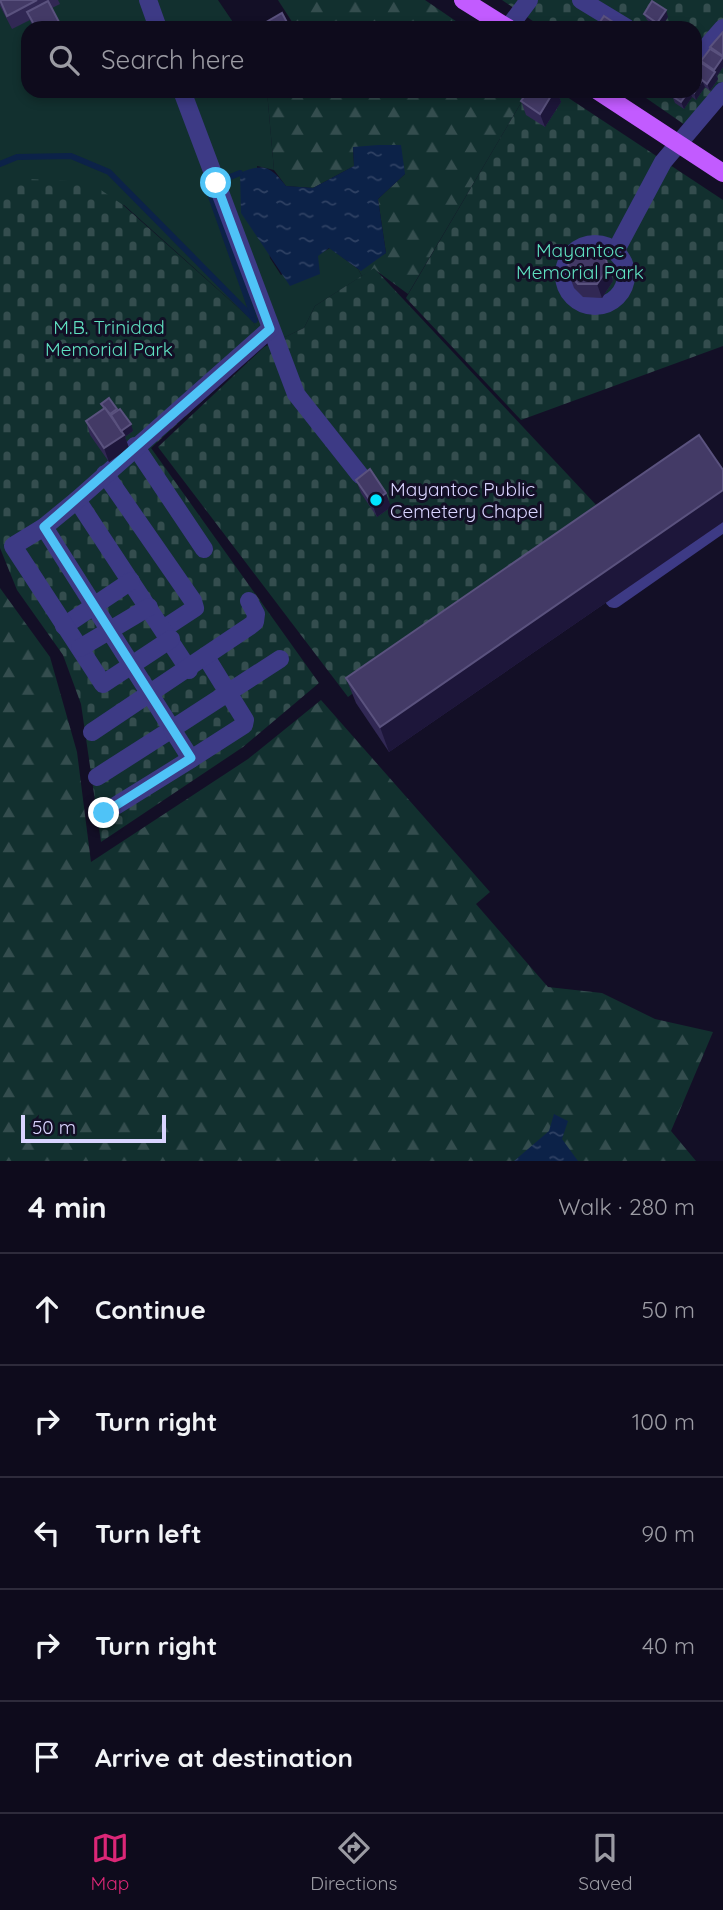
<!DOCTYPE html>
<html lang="en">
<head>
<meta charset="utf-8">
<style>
  :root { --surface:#0e0b1c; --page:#171425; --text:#f1f3f6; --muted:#9b9ba3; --line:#2e2b3b; --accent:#db2777 }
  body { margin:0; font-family:Quicksand,sans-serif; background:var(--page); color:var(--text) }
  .scale { position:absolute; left:21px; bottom:18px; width:145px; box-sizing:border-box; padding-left:7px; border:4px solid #d9d4ff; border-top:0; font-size:19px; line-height:24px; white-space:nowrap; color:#d9d4ff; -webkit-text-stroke:5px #130f26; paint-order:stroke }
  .stop { position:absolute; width:21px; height:21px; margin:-16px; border:5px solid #4fc3f7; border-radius:50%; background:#fff }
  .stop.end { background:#4fc3f7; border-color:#fff; box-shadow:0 2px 7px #0008 }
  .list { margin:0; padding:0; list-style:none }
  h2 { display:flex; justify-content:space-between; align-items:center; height:91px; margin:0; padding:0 28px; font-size:30px }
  h2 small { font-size:23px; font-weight:400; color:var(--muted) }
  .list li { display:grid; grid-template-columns:46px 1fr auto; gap:21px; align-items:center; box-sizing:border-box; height:112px; padding:0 28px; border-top:2px solid var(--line) }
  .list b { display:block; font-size:26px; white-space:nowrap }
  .list em { font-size:23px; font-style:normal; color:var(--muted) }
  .icon { flex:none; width:38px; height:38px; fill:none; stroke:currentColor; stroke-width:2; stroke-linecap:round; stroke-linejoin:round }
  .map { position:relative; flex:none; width:723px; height:1161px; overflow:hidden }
  .search { position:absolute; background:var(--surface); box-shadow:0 4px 10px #0003; left:21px; right:21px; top:21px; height:77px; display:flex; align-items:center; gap:18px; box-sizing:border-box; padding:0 24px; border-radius:21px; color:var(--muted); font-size:26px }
  .sheet { height:651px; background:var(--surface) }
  nav { display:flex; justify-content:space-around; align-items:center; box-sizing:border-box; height:98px; border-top:2px solid var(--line); background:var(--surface); font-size:19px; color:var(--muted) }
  nav a { display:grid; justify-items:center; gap:4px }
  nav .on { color:var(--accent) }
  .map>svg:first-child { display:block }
  .grass { fill:#12302f }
  .forest { fill:url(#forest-firs) }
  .cemetery { fill:url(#cemetery-stones) }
  .water { fill:url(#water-ripples) }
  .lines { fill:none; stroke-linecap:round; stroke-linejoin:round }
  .stream { stroke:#0c2248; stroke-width:6 }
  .minor { stroke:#3d3a85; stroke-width:18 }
  .major { stroke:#c25bff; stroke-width:18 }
  .wall { fill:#312854 }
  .shaded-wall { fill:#1d163a }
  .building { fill:#433a66; stroke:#5a527e; stroke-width:2 }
  .route { stroke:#4fc3f7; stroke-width:9 }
  .poi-dot { fill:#00e5ff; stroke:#130f26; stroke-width:2.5 }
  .labels { text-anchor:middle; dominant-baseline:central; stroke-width:6; stroke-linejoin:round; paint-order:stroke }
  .park-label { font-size:19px; fill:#5fe0c0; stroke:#130f26 }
  .poi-label { font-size:19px; fill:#d9d4ff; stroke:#130f26; text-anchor:start }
</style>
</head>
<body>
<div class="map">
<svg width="723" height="1161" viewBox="0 0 723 1161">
  <defs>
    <pattern id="forest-firs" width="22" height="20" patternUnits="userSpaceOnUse" patternTransform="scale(1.75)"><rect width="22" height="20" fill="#12302f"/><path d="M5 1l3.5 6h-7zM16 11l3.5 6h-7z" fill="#344d4e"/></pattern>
    <pattern id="cemetery-stones" width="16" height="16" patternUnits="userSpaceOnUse" patternTransform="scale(1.75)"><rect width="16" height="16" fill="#12302f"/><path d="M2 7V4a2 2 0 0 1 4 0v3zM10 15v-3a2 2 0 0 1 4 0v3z" fill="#344d4e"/></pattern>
    <pattern id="water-ripples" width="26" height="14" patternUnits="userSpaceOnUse" patternTransform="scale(1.75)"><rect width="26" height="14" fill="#0c2248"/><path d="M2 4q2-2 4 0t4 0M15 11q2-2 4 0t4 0" fill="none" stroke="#2f4163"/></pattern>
  </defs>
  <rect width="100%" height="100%" fill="#130f26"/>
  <polygon class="grass" points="0,0 218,0 237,28 28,28 28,91 267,91 274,170 257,166 270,258 281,275 330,248 358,269 362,276 315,306 304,328 279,340 260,338 252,320 124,205 0,185"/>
  <g class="forest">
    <polygon points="278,0 425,0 466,28 296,28"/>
    <polygon points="267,91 528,91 408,294 374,269 362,276 358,269 386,253 378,199 405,174 353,147 354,166 313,188 286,186 274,170"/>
    <polygon points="0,588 50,657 77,752 91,862 248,759 321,700 490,892 476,904 548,987 602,993 655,1019 713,1032 671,1131 696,1161 0,1161"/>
  </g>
  <g class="cemetery">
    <polygon points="502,0 723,0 723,84 685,125 636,91 695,91 695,28 543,28"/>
    <polygon points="528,91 558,91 723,200 723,346 521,420 406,298"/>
    <polygon points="29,179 89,182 123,205 252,320 264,344 151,448 319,683 243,747 101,842 81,704 63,655 17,590 0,548 0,185"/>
    <polygon points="374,268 599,508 348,697 158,447 264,347 304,328 315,306"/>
  </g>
  <g class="water">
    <path d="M378,145H401L405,174L378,199L386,253L361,271L329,248L318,256L320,274L290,286L241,213L240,173C264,163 270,166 286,186L313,188L354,166L353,147Z"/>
    <polygon points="554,1114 568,1121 562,1139 578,1161 514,1161 549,1131"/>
  </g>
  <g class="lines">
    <g class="stream">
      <polyline points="0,164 17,157 71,156 109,172 255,320"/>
      <polyline points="225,179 240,173"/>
      <polyline points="212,184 207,185 253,315"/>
    </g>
    <g class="minor">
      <polyline points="148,0 158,28"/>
      <polyline points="581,0 627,28"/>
      <polyline points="508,28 529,0"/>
      <polyline points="695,60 723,28"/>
      <polyline points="182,91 296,394 360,475"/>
      <circle cx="595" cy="275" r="31"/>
      <polyline points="615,252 663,162 723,91"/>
      <polyline points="135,446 204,549"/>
      <polyline points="105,474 193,601 195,608 163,629"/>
      <polyline points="77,500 189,670"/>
      <polyline points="44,527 172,729 97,777"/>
      <polyline points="614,599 723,523"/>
      <polyline points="64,626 131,581"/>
      <polyline points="171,639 103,684 13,546 44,527 77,500 270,329"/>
      <polyline points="80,648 149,607"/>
      <polyline points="206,657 245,720 244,725 191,759 172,729 280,659"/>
      <polyline points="92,732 250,626 255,622 256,614 249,601"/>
      <polyline points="104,813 191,759"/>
    </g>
    <g class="major">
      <polyline points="463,0 508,28"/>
      <polyline points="598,91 723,173"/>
    </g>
  </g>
  <g class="wall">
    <polygon points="0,0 58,0 60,4 52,8 61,28 33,28 30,20 12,29 0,6"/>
    <polygon points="644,14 668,17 661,28 658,28 647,20"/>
    <polygon points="723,32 723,67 717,76 718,79 710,91 705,87 696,100 692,97 684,109 675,103 672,96 676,91 695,91 702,64 701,61 711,50 710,47"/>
    <polygon points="528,91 557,91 561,102 545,127 526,115 521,101"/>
    <polygon points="610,268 613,281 602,298 583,297 574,288 569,274"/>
    <polygon points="101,404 117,411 133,431 125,437 129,448 109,462 90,435 86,421 103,409"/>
    <polygon points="723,470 723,522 389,752 356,703 346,678"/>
    <polygon points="356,480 391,507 377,517 361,493"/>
  </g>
  <g class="shaded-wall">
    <polygon points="666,10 668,17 661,28 659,28 657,23"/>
    <polygon points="723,57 723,67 717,76 714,70"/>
    <polygon points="715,72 718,79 710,91 707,84"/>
    <polygon points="702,80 705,87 696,100 694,93"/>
    <polygon points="554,91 557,91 561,102 545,127 540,114"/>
    <polygon points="689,91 690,91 692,97 684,109 681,102"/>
    <polygon points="605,255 613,281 602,298 597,284"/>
    <polygon points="131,424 133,431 125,437 129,448 109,462 104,448 121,431"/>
    <polygon points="723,490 723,522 389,752 380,727"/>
    <polygon points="386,493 391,507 377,517 372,503"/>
  </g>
  <g class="building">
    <polygon points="0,0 37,0 7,16"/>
    <polygon points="48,1 59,22 47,28 36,28 27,12"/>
    <polygon points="652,1 666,10 657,23 644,14"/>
    <polygon points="282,13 290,28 256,28"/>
    <polygon points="604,16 622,28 596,28"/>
    <polygon points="723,32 723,56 710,47"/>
    <polygon points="710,49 723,57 714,70 701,61"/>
    <polygon points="700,62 715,72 707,84 702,80 694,93 691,91 695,91 695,69"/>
    <polygon points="528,91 554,91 540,114 521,101"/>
    <polygon points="676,91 689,91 681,102 672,96"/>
    <polygon points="581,247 594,247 605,255 608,268 597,284 578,284 569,274 568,261"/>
    <polygon points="109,398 117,409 110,414 101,404"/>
    <polygon points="105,408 124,435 104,448 86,421"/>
    <polygon points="120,409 131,424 121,431 111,415"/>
    <polygon points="699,435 723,470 723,490 380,727 346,678"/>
    <polygon points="370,469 386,493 372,503 356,480"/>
  </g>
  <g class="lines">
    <polyline class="route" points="104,813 191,758 44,527 270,329 216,183"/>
  </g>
  <circle class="poi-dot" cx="376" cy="500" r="7"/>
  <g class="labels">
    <g class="park-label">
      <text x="580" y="250">Mayantoc<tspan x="580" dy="22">Memorial Park</tspan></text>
      <text x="109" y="327">M.B. Trinidad<tspan x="109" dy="22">Memorial Park</tspan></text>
    </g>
    <g class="poi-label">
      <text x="390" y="489">Mayantoc Public<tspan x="390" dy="22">Cemetery Chapel</tspan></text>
    </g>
  </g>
</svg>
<div class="scale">50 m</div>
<div class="stop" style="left:216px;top:183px"></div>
<div class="stop end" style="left:104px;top:813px"></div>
<div class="search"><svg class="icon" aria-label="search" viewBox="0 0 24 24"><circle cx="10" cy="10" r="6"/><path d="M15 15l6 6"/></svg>Search here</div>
</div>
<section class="sheet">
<h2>4 min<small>Walk · 280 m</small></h2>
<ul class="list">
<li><svg class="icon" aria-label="ahead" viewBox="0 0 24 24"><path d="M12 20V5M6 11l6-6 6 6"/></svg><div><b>Continue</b></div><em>50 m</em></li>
<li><svg class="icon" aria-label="right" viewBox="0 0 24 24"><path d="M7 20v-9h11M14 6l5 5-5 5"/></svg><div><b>Turn right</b></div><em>100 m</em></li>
<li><svg class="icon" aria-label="left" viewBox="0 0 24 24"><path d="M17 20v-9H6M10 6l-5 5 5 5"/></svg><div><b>Turn left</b></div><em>90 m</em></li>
<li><svg class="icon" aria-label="right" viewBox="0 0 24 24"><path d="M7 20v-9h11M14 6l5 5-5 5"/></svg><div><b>Turn right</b></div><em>40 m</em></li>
<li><svg class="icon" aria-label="arrive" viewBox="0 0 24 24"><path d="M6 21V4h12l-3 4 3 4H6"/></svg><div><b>Arrive at destination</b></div></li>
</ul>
</section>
<nav>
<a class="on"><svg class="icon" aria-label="map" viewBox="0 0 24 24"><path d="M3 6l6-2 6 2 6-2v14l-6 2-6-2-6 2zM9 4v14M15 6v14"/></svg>Map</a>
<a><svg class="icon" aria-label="directions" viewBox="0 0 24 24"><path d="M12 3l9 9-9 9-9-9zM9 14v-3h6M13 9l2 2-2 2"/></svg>Directions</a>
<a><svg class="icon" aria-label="saved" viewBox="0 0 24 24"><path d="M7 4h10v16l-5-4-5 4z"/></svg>Saved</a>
</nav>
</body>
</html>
